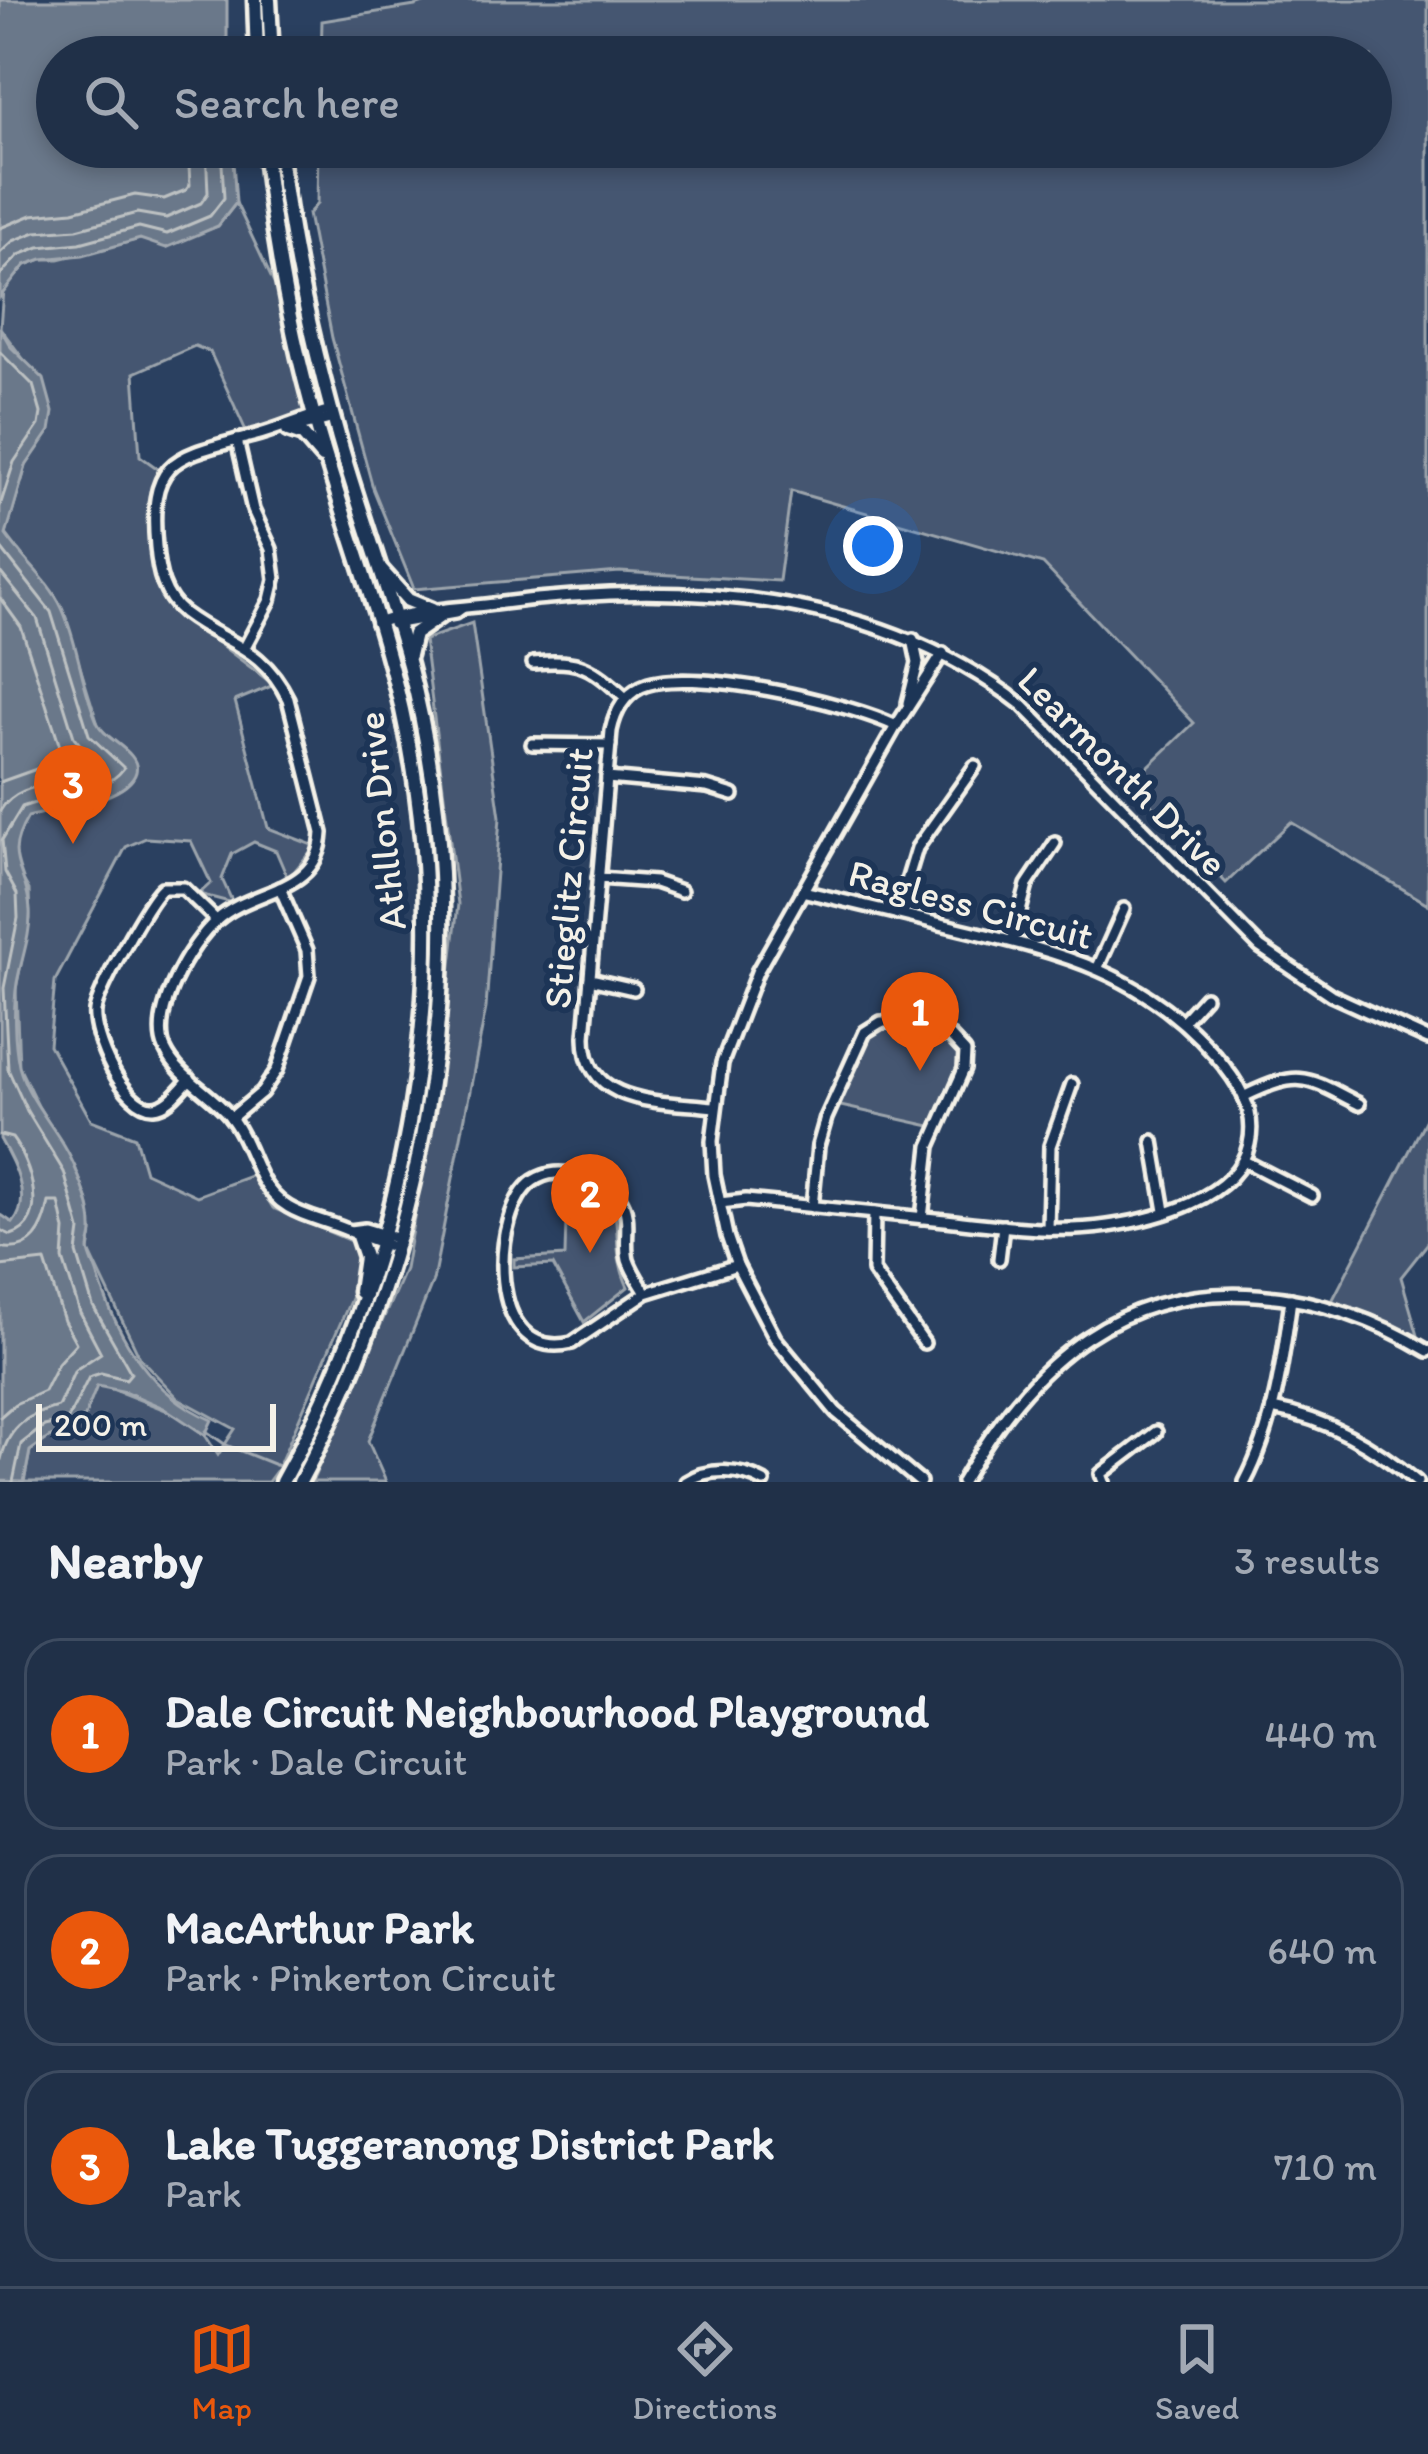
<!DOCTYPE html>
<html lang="en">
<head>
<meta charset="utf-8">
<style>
  :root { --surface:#203048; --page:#2d3c52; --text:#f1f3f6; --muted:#a2a9b4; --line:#3d4b60; --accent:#ea580c }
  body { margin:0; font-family:Itim,sans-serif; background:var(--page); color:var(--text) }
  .scale { position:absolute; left:36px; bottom:30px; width:240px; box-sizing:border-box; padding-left:12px; border:6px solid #f4f1e8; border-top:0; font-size:33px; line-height:42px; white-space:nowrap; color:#f4f1e8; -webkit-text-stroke:9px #1d3557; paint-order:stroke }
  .you { position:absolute; left:873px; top:546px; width:42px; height:42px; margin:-30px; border:9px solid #fff; border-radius:50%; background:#1a73e8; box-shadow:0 0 0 18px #1a73e833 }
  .badge { display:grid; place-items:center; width:78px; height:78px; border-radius:50%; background:var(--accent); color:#fff; font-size:39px; font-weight:700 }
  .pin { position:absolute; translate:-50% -99px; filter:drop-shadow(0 3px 6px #0008) }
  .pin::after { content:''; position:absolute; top:63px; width:42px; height:36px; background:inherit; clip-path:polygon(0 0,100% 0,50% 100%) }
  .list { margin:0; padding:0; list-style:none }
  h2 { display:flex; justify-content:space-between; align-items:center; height:156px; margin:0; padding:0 48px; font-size:51px }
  h2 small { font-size:39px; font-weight:400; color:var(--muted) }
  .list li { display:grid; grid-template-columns:78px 1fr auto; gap:36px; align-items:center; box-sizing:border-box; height:192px; margin:0 24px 24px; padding:0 24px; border:3px solid var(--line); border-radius:36px }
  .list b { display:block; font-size:45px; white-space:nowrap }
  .list p { margin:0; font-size:39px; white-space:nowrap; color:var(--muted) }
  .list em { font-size:39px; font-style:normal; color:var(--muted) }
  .icon { flex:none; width:66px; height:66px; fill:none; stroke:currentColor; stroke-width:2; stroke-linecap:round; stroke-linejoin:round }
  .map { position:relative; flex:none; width:1428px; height:1482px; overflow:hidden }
  .search { position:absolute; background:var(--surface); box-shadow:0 6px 18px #0003; left:36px; right:36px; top:36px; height:132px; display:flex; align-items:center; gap:30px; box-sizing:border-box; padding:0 42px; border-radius:66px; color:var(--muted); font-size:45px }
  .sheet { height:804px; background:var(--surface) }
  nav { display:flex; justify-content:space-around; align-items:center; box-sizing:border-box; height:168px; border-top:3px solid var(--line); background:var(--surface); font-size:33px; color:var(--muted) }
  nav a { display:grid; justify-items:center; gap:6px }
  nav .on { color:var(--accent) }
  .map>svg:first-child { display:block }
  .green { fill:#445771; stroke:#9ca4ac; stroke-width:3 }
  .water { fill:#6a788a; stroke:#a1a8b0; stroke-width:3 }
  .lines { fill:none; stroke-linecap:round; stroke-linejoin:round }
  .shore { stroke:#bdc1c2; stroke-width:3 }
  .stream { stroke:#a1a8b0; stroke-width:3 }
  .minor-casing { stroke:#f4f1e8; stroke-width:18 }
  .major-casing { stroke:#f4f1e8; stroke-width:21 }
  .minor { stroke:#1d3557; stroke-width:9 }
  .major { stroke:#1d3557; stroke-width:12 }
  .labels { text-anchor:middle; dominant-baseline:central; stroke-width:12; stroke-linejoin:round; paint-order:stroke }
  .street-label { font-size:39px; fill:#f4f1e8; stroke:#1d3557 }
</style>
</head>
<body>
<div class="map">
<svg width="1428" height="1482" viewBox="0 0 1428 1482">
  <rect width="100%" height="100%" fill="#2a4060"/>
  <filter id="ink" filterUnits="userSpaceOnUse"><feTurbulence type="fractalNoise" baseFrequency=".00833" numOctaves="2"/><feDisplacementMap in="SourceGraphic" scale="24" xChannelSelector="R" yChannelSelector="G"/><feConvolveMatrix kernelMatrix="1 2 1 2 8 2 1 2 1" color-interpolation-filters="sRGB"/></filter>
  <g filter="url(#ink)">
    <g class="green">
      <polygon points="432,0 1428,0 1428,904 1291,822 1226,883 1131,783 1194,723 1043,564 791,491 779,581 620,572 414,589 373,488 332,338 308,214 317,204 318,147 1371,147 1371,57 321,57 322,21 415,6"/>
      <polygon points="236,203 280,296 307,413 247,433 210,352 195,346 134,373 140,456 161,471 150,491 154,565 164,602 274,685 235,701 268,828 315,846 288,879 276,851 254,842 232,854 222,879 233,903 199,894 211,883 191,841 146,838 126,847 55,981 49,1045 91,1120 135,1137 145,1172 197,1196 253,1175 273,1208 372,1250 277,1470 268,1482 24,1482 30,1451 50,1437 71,1434 85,1416 96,1386 102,1385 176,1414 205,1435 218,1455 235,1429 178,1398 140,1358 89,1251 92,1231 88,1201 75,1167 38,1106 19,1067 16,989 30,919 29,890 17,869 14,840 27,817 55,808 111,740 99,728 61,606 6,534 26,466 30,368 0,328 3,290 26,265 42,259 59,259 140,239 199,233 218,226"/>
      <polygon points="472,623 500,817 486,1008 433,1281 368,1441 386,1482 312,1482 405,1269 437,1086 458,904 424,640"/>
      <polygon points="882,1027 945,1040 961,1054 961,1064 935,1127 836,1105 872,1031"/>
      <polygon points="1428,1115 1428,1243 1401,1277 1419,1339 1330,1305"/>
      <path d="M567,1184C642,1201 602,1231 628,1287L584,1322L553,1265L514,1267V1259L565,1256Z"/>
    </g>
    <g class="water">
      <polygon points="0,0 227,0 227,57 57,57 57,147 232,147 236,203 218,226 166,248 140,239 83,255 42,259 25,265 0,297"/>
      <path d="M0,328L11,347L44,379L53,412L50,431L26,466L6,535C23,560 49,580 62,608C79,645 81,687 98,724C105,740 141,752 136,772C128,801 53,809 28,817C1,862 28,868 30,911C31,935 21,960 17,983C13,1008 14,1041 19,1066C29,1104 62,1133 76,1170C84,1189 93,1211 92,1232C92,1238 89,1244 89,1250C90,1258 96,1268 98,1276C118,1339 151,1394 212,1420L205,1435L166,1409L126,1392L97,1386L85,1416L71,1434L50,1437L30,1451L24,1482L0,1481V1214L13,1223C33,1199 14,1163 0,1139Z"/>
    </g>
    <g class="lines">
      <g class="shore">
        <polyline points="0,228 32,215 73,211 135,195 164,199 186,190 190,185 188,147"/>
        <polyline points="0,253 13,241 36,232 77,229 137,213 166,218 201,203 208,193 206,147"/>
        <polyline points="0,275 19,255 39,247 80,243 139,227 167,234 210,216 224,198 221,147"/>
        <polyline points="0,352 33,385 41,413 39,425 14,462 0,506"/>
        <path d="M0,547L51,612L89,735L124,768C104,796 53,795 22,807L2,840L5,872L17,894L18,918L4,988L8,1069L27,1111L64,1172L80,1230L77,1253L93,1306L131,1373L126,1379L101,1373L89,1377L67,1421L44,1426L21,1444L13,1482"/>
        <path d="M0,572L37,618L74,737L97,766C73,792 22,774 0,811"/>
        <polyline points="0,598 21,627 63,756 59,761 0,782"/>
        <path d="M0,1135L12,1138C30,1162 51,1223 11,1235L0,1230"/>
        <path d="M0,1247C32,1254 44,1230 49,1202H59L65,1230L63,1259L80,1313L101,1353L75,1370L58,1407C24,1415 7,1429 0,1464"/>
        <polyline points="0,1266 45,1261 64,1321 76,1343 58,1363 44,1391 15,1404 0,1417"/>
      </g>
      <polyline class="stream" points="206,1431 226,1445 283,1468"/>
      <g class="minor-casing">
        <g id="minor">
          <path d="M331,410C304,417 280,429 253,436C175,457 148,457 156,547C158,572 163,596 184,613C226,645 262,645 288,699L322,833C319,894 254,887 217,920C190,943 149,1014 165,1049C178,1077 209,1092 228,1114C244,1133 251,1158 262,1179C282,1215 311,1215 345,1229C361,1236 379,1242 396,1248"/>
          <polyline points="292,429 334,418"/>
          <polyline points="237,440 253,510 271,549 275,579 270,600 245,647"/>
          <path d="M377,623C416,609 454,609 494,604C674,580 874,590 1022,705L1260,947L1331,995L1428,1039"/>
          <polyline points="393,624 455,613 462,608"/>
          <path d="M533,663C582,659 590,666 626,698"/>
          <polyline points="908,703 918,663 913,639"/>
          <polyline points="532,744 610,745"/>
          <polyline points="607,778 707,787 733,795"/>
          <polyline points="598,878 655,882 681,891"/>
          <polyline points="897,914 917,848 975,766"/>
          <polyline points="1012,941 1027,885 1055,843"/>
          <polyline points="1098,967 1124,909"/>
          <polyline points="590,979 634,989"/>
          <polyline points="1183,1021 1205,997"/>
          <path d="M190,1079C180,1089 169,1106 154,1107C124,1109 92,1036 95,1011C98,991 147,902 162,888H183L216,920"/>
          <path d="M1245,1096C1301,1069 1307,1077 1359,1104"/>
          <path d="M714,1107C662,1101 584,1107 585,1036L611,731C615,712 623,696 641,687C686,665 850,703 896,726"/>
          <polyline points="231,1118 262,1092 277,1070 309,976 307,950 280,888"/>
          <polyline points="1153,1141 1165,1211"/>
          <polyline points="1244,1161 1312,1196"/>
          <path d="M720,1203L746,1200C812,1207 879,1213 945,1220C999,1226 1054,1234 1108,1226C1156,1219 1237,1199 1249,1144C1257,1109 1237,1080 1215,1055C1144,973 1062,953 961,929C908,916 855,903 802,891"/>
          <polyline points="812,1207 818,1146 826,1118 865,1032 881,1022 890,1022 951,1037 965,1052 964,1069 930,1146 922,1218"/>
          <polyline points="874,1213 873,1271 924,1343"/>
          <polyline points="1048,1229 1050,1146 1072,1084"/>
          <polyline points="350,1231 365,1229 399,1239"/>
          <polyline points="999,1259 1003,1226"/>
          <path d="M646,1293C640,1283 632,1272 628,1260C623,1239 633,1216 619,1197C608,1183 594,1179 578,1175C562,1172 548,1171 533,1181C491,1210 484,1364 572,1343L646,1293L737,1265"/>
          <path d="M1272,1409C1328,1419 1374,1446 1417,1482"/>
          <path d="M686,1482C708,1467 741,1469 764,1482"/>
          <polyline points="920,1482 836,1412 775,1338 737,1265 727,1236 714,1175 712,1141 722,1063 757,972 896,726 943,653"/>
          <path d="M962,1482C995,1426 1033,1373 1088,1337C1192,1268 1327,1290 1428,1351"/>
          <polyline points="1104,1482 1101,1474 1156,1432"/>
          <path d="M1245,1482C1274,1427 1283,1360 1291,1299"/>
        </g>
      </g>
      <g class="major-casing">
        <g id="major">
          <polyline points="255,0 257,57"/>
          <polyline points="269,0 272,57"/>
          <path d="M264,147C274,240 290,333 316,423C343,519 380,613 402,710C460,969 410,1251 282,1482"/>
          <path d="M279,147C292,255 316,362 347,466C367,532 391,598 409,665C481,935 432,1238 300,1482"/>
          <polyline points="288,430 303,435 322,457"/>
          <polyline points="381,570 408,600 432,610"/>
          <polyline points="409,655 414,634 440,616"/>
          <polyline points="358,1236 365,1257 360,1292"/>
        </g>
      </g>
      <use href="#minor" class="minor"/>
      <use href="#major" class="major"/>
    </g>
  </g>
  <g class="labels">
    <g class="street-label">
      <text transform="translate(1123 771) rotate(45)">Learmonth Drive</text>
      <text transform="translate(381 821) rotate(-96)">Athllon Drive</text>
      <text transform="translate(568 878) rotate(-85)">Stieglitz Circuit</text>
      <text transform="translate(971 904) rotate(15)">Ragless Circuit</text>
    </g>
  </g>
</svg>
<div class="scale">200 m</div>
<div class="you"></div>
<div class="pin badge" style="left:920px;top:1071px">1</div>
<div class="pin badge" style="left:590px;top:1253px">2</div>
<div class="pin badge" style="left:73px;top:844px">3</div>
<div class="search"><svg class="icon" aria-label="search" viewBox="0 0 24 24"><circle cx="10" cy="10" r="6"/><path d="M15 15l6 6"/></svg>Search here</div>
</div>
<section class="sheet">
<h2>Nearby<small>3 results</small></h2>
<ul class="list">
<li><span class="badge">1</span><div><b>Dale Circuit Neighbourhood Playground</b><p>Park · Dale Circuit</p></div><em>440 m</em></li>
<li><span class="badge">2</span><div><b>MacArthur Park</b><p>Park · Pinkerton Circuit</p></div><em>640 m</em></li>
<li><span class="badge">3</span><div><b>Lake Tuggeranong District Park</b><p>Park</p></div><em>710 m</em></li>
</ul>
</section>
<nav>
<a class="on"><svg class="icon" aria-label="map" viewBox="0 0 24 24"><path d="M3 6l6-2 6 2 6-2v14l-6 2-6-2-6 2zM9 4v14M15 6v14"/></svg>Map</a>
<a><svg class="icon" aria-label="directions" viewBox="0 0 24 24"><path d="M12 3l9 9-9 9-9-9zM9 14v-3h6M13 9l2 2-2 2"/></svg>Directions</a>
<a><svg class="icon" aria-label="saved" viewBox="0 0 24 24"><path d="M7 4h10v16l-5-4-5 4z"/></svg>Saved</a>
</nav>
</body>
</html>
